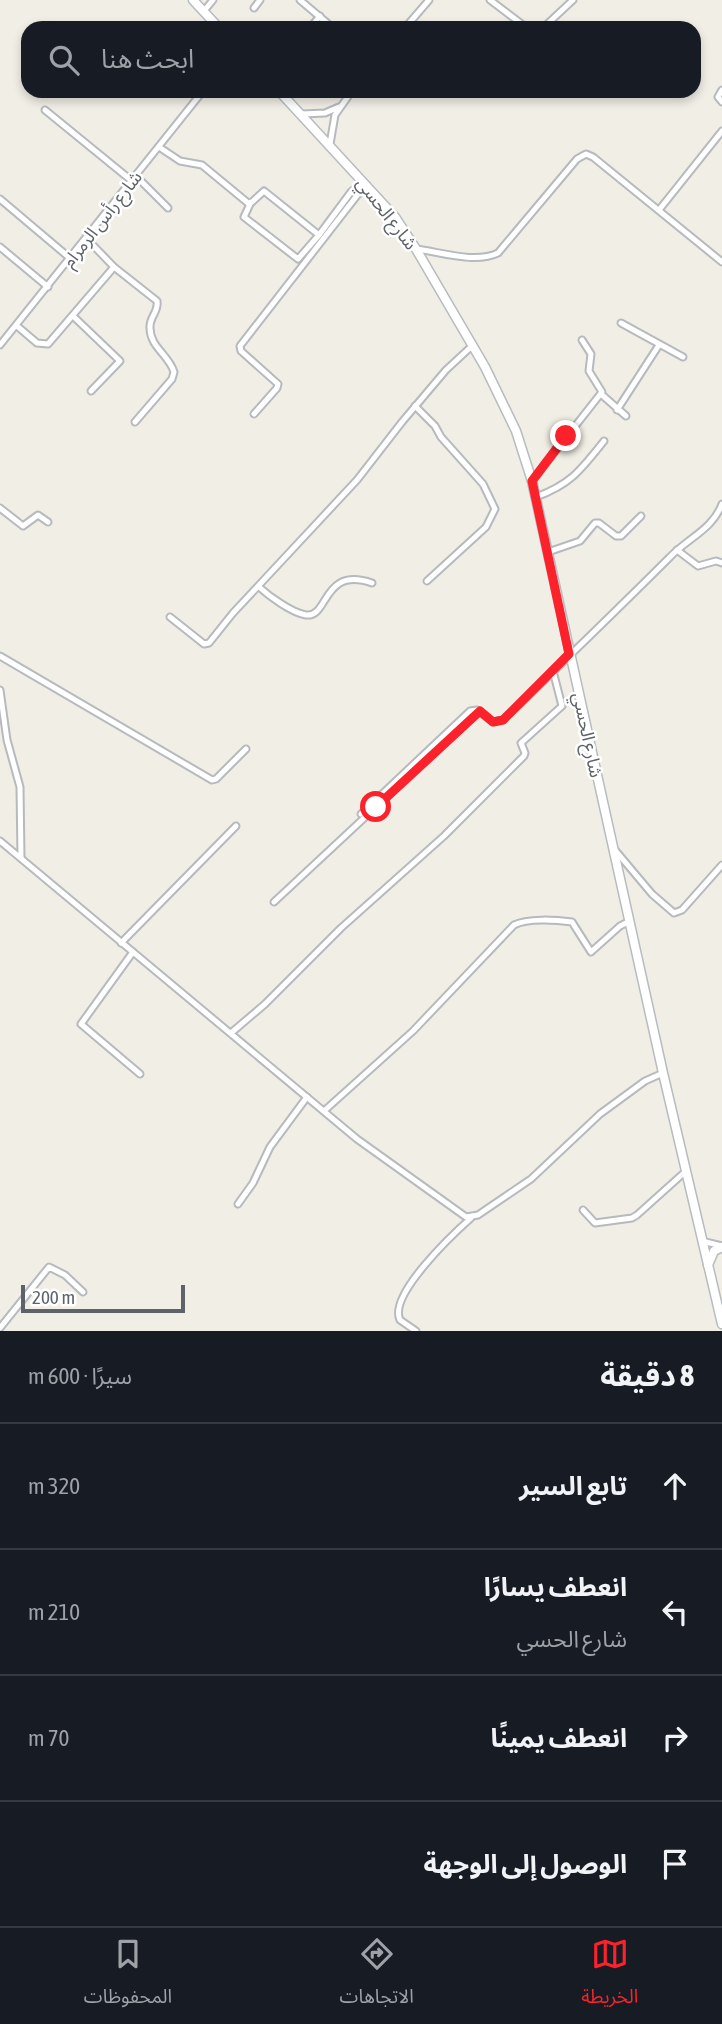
<!DOCTYPE html>
<html lang="ar">
<head>
<meta charset="utf-8">
<style>
  :root { --surface:#171b24; --page:#20242c; --text:#f1f3f6; --muted:#9ea1a6; --line:#363941; --accent:#fb222b }
  body { margin:0; font-family:"Asap Condensed","Noto Sans Arabic",sans-serif; background:var(--page); color:var(--text); direction:rtl }
  .scale { position:absolute; left:21px; bottom:18px; width:164px; box-sizing:border-box; padding-left:7px; border:4px solid #5d6368; border-top:0; font-size:19px; line-height:24px; white-space:nowrap; color:#5d6368; -webkit-text-stroke:5px #fff; paint-order:stroke }
  .stop { position:absolute; width:21px; height:21px; margin:-16px; border:5px solid #fb222b; border-radius:50%; background:#fff }
  .stop.end { background:#fb222b; border-color:#fff; box-shadow:0 2px 7px #0008 }
  .list { margin:0; padding:0; list-style:none }
  h2 { display:flex; justify-content:space-between; align-items:center; height:91px; margin:0; padding:0 28px; font-size:30px }
  h2 small { font-size:23px; font-weight:400; color:var(--muted) }
  .list li { display:grid; grid-template-columns:46px 1fr auto; gap:21px; align-items:center; box-sizing:border-box; height:126px; padding:0 28px; border-top:2px solid var(--line) }
  .list b { display:block; font-size:26px; white-space:nowrap }
  .list p { margin:0; font-size:23px; white-space:nowrap; color:var(--muted) }
  .list em { font-size:23px; font-style:normal; color:var(--muted) }
  .icon { flex:none; width:38px; height:38px; fill:none; stroke:currentColor; stroke-width:2; stroke-linecap:round; stroke-linejoin:round }
  .map { position:relative; flex:none; width:722px; height:1331px; overflow:hidden; direction:ltr }
  .search { position:absolute; background:var(--surface); box-shadow:0 4px 10px #0003; left:21px; right:21px; top:21px; height:77px; display:flex; align-items:center; gap:18px; box-sizing:border-box; padding:0 24px; border-radius:21px; color:var(--muted); font-size:26px }
  .sheet { height:595px; background:var(--surface) }
  nav { display:flex; justify-content:space-around; align-items:center; box-sizing:border-box; height:98px; border-top:2px solid var(--line); background:var(--surface); font-size:19px; color:var(--muted) }
  nav a { display:grid; justify-items:center; gap:4px }
  nav .on { color:var(--accent) }
  .map>svg:first-child { display:block }
  .lines { fill:none; stroke-linecap:round; stroke-linejoin:round }
  .street-casing { stroke:#b6babe; stroke-width:9 }
  .secondary-casing { stroke:#b7bcc1; stroke-width:11 }
  .street { stroke:#fff; stroke-width:5 }
  .secondary { stroke:#fff; stroke-width:8 }
  .route { stroke:#fb222b; stroke-width:9 }
  .labels { text-anchor:middle; dominant-baseline:central; stroke-width:5; stroke-linejoin:round; paint-order:stroke }
  .street-label { font-size:18px; fill:#5d6368; stroke:#fff }
</style>
</head>
<body>
<div class="map">
<svg width="722" height="1331" viewBox="0 0 722 1331">
  <rect width="100%" height="100%" fill="#f1eee6"/>
  <g class="lines">
    <g class="street-casing">
      <g id="street">
        <polyline points="300,0 333,28"/>
        <polyline points="490,0 527,28"/>
        <polyline points="254,8 260,0"/>
        <polyline points="204,11 213,0"/>
        <polyline points="310,28 320,16"/>
        <polyline points="405,28 429,0"/>
        <polyline points="543,28 573,0"/>
        <polyline points="722,90 718,97 722,102"/>
        <polyline points="45,110 132,181"/>
        <polyline points="302,114 325,113 339,107"/>
        <polyline points="330,144 335,115 352,91"/>
        <polyline points="159,147 180,161 202,165 248,203 252,202 264,191 319,235 351,192 357,187 363,187"/>
        <polyline points="136,176 168,208"/>
        <polyline points="0,199 71,259"/>
        <polyline points="250,204 244,217 298,259 319,235"/>
        <polyline points="659,210 722,131"/>
        <path d="M87,239L114,267L157,301C159,312 149,317 150,328C150,347 169,355 174,372L172,379L135,422"/>
        <polyline points="0,247 48,287"/>
        <path d="M416,249C441,252 475,264 498,253L577,159L586,154L593,157L722,262"/>
        <polyline points="73,316 120,361 91,391"/>
        <polyline points="621,323 683,357"/>
        <polyline points="17,326 37,343 48,344 114,267"/>
        <polyline points="0,345 203,91"/>
        <polyline points="601,394 626,416"/>
        <polyline points="415,406 435,426 441,437 483,484 495,509 486,527 427,581"/>
        <polyline points="617,410 659,345"/>
        <polyline points="254,414 277,388 278,384 241,351 240,346 366,184"/>
        <polyline points="532,481 602,392 589,371 591,354 582,340"/>
        <path d="M536,497C571,484 581,470 604,441"/>
        <polyline points="0,508 23,526 38,515 48,522"/>
        <polyline points="677,550 698,566 716,561 722,563"/>
        <polyline points="548,552 580,541 595,523 599,523 616,536 621,536 641,516"/>
        <path d="M259,587C269,596 292,613 306,615C329,618 322,566 372,583"/>
        <polyline points="170,617 204,644 209,643 233,613 357,480 402,422 446,370 473,345"/>
        <polyline points="0,656 212,780 216,779 246,749"/>
        <polyline points="0,690 7,740 20,787 21,858"/>
        <path d="M361,814L470,711L477,710L493,722L503,720C559,666 615,612 670,557C688,538 713,529 722,504"/>
        <polyline points="0,841 357,1139 466,1217 478,1215 531,1179 600,1114 645,1081 663,1073"/>
        <polyline points="615,850 652,894 674,913 682,910 722,865"/>
        <polyline points="274,902 479,711"/>
        <polyline points="121,943 236,826"/>
        <polyline points="133,952 81,1024 140,1074"/>
        <polyline points="231,1033 265,1004 341,928 444,836 524,756 525,753 521,743 562,706 553,671"/>
        <path d="M324,1111L413,1031L514,925C527,918 557,920 572,922L591,952L620,926L630,921"/>
        <polyline points="238,1204 253,1183 270,1147 307,1097"/>
        <polyline points="583,1210 595,1223 632,1218 637,1215 686,1171"/>
        <polyline points="702,1241 722,1246"/>
        <polyline points="0,1328 49,1267 65,1275 83,1292"/>
        <path d="M416,1331L400,1320C388,1295 453,1234 471,1218"/>
      </g>
    </g>
    <g class="secondary-casing">
      <g id="secondary">
        <polyline points="193,0 219,28"/>
        <polyline points="279,91 395,217 416,249 485,367 516,431 532,481 663,1073 722,1324"/>
        <polyline points="708,1265 714,1251 722,1247"/>
      </g>
    </g>
    <use href="#street" class="street"/>
    <use href="#secondary" class="secondary"/>
  </g>
  <g class="lines">
    <polyline class="route" points="376,807 480,711 493,722 503,720 569,654 532,481 566,436"/>
  </g>
  <g class="labels">
    <g class="street-label">
      <text transform="translate(387 213) rotate(52)">شارع الحسي</text>
      <text transform="translate(102 219) rotate(-52)">شارع رأس الرمرام</text>
      <text transform="translate(588 735) rotate(78)">شارع الحسي</text>
    </g>
  </g>
</svg>
<div class="scale">200 m</div>
<div class="stop" style="left:376px;top:807px"></div>
<div class="stop end" style="left:566px;top:436px"></div>
<div class="search"><svg class="icon" aria-label="search" viewBox="0 0 24 24"><circle cx="10" cy="10" r="6"/><path d="M15 15l6 6"/></svg>ابحث هنا</div>
</div>
<section class="sheet">
<h2>8 دقيقة<small>سيرًا · 600 m</small></h2>
<ul class="list">
<li><svg class="icon" aria-label="ahead" viewBox="0 0 24 24"><path d="M12 20V5M6 11l6-6 6 6"/></svg><div><b>تابع السير</b></div><em>320 m</em></li>
<li><svg class="icon" aria-label="left" viewBox="0 0 24 24"><path d="M17 20v-9H6M10 6l-5 5 5 5"/></svg><div><b>انعطف يسارًا</b><p>شارع الحسي</p></div><em>210 m</em></li>
<li><svg class="icon" aria-label="right" viewBox="0 0 24 24"><path d="M7 20v-9h11M14 6l5 5-5 5"/></svg><div><b>انعطف يمينًا</b></div><em>70 m</em></li>
<li><svg class="icon" aria-label="arrive" viewBox="0 0 24 24"><path d="M6 21V4h12l-3 4 3 4H6"/></svg><div><b>الوصول إلى الوجهة</b></div></li>
</ul>
</section>
<nav>
<a class="on"><svg class="icon" aria-label="map" viewBox="0 0 24 24"><path d="M3 6l6-2 6 2 6-2v14l-6 2-6-2-6 2zM9 4v14M15 6v14"/></svg>الخريطة</a>
<a><svg class="icon" aria-label="directions" viewBox="0 0 24 24"><path d="M12 3l9 9-9 9-9-9zM9 14v-3h6M13 9l2 2-2 2"/></svg>الاتجاهات</a>
<a><svg class="icon" aria-label="saved" viewBox="0 0 24 24"><path d="M7 4h10v16l-5-4-5 4z"/></svg>المحفوظات</a>
</nav>
</body>
</html>
